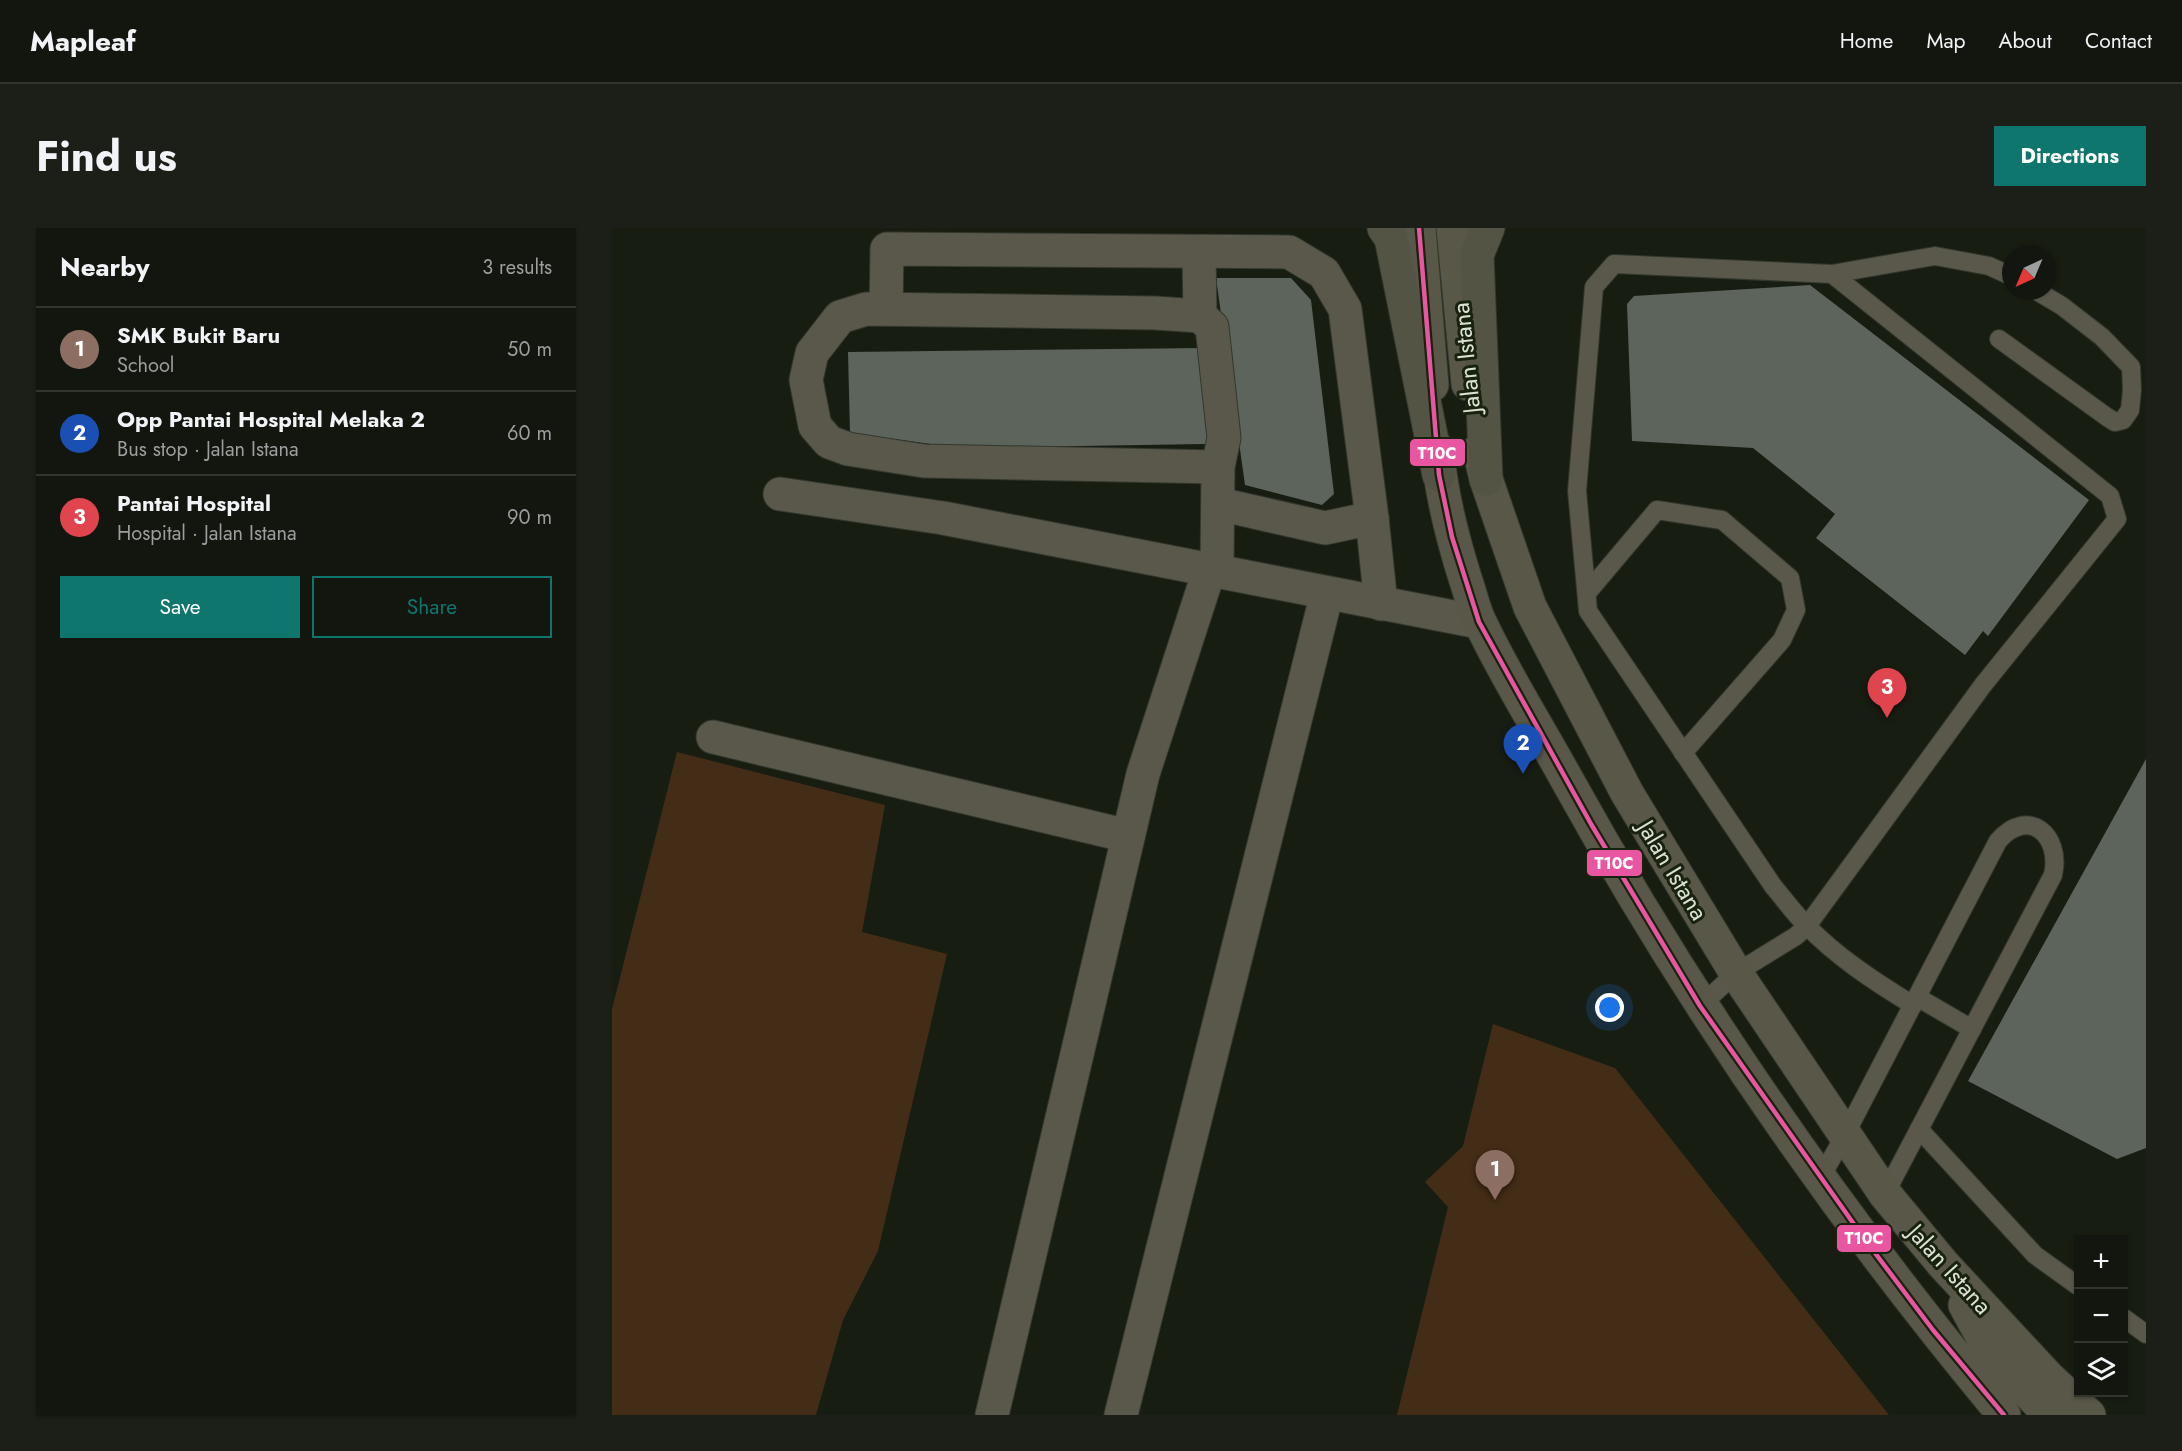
<!DOCTYPE html>
<html lang="en">
<head>
<meta charset="utf-8">
<style>
  :root { --surface:#12160e; --page:#1b1f17; --text:#f1f3f6; --muted:#9c9f9e; --line:#31352e; --accent:#0f766e }
  body { margin:0; font-family:Jost,sans-serif; background:var(--page); color:var(--text) }
  .controls { position:absolute; right:18px; bottom:18px; display:grid; overflow:hidden; border-radius:0px; box-shadow:0 2px 4px #0004 }
  .controls button { width:54px; height:54px; display:grid; place-items:center; padding:0; border:0; border-bottom:2px solid var(--line); background:var(--surface); color:var(--text); font:30px sans-serif }
  .compass { position:absolute; left:1390px; top:18px; width:54px; height:54px; border-radius:50%; background:var(--surface); box-shadow:0 2px 4px #0004; rotate:224deg }
  .you { position:absolute; left:998px; top:780px; width:21px; height:21px; margin:-15px; border:4px solid #fff; border-radius:50%; background:#1a73e8; box-shadow:0 0 0 9px #1a73e833 }
  .badge { display:grid; place-items:center; width:39px; height:39px; border-radius:50%; background:var(--accent); color:#fff; font-size:20px; font-weight:700 }
  .pin { position:absolute; translate:-50% -50px; filter:drop-shadow(0 2px 3px #0008) }
  .pin::after { content:''; position:absolute; top:32px; width:21px; height:18px; background:inherit; clip-path:polygon(0 0,100% 0,50% 100%) }
  .list { margin:0; padding:0; list-style:none }
  h2 { display:flex; justify-content:space-between; align-items:center; height:78px; margin:0; padding:0 24px; font-size:26px }
  h2 small { font-size:20px; font-weight:400; color:var(--muted) }
  .list li { display:grid; grid-template-columns:39px 1fr auto; gap:18px; align-items:center; box-sizing:border-box; height:84px; padding:0 24px; border-top:2px solid var(--line) }
  .list b { display:block; font-size:22px; white-space:nowrap }
  .list p { margin:0; font-size:20px; white-space:nowrap; color:var(--muted) }
  .list em { font-size:20px; font-style:normal; color:var(--muted) }
  .actions { display:flex; gap:12px; padding:18px 24px }
  .actions a { flex:1; padding:14px 0; border:2px solid var(--accent); border-radius:0px; text-align:center; font-size:21px; color:var(--accent) }
  .actions .main { background:var(--accent); color:#fff }
  .icon { flex:none; width:33px; height:33px; fill:none; stroke:currentColor; stroke-width:2; stroke-linecap:round; stroke-linejoin:round }
  .map { position:relative; flex:none; width:1534px; height:1187px; overflow:hidden; border-radius:0px }
  header { display:flex; align-items:center; gap:36px; box-sizing:border-box; height:84px; padding:0 30px; background:var(--surface); border-bottom:2px solid var(--line) }
  header strong { font-size:28px }
  nav { display:flex; gap:33px; margin-inline-start:auto; font-size:21px }
  .intro { display:flex; align-items:center; justify-content:space-between; box-sizing:border-box; height:144px; padding:0 36px }
  h1 { margin:0; font-size:42px }
  .button { padding:15px 27px; border-radius:0px; background:var(--accent); color:#fff; font-size:21px; font-weight:700 }
  main { display:flex; gap:36px; padding:0 36px }
  aside { flex:1; background:var(--surface); border-radius:0px; box-shadow:0 2px 4px #0004 }
  .map>svg:first-child { display:block }
  .green { fill:#442d17 }
  .building { fill:#5c645c }
  .lines { fill:none; stroke-linecap:round; stroke-linejoin:round }
  .lane-casing { stroke:#33382e; stroke-width:20 }
  .street-casing { stroke:#33382e; stroke-width:35 }
  .primary-casing { stroke:#33382e; stroke-width:35 }
  .highway-casing { stroke:#33382e; stroke-width:35 }
  .lane { stroke:#59584a; stroke-width:18 }
  .street { stroke:#59584a; stroke-width:33 }
  .primary { stroke:#595848; stroke-width:33 }
  .highway { stroke:#545444; stroke-width:33 }
  .bus-1-casing { stroke:#19220e; stroke-width:9 }
  .bus-1 { stroke:#e855a1; stroke-width:4.5 }
  .labels { text-anchor:middle; dominant-baseline:central; stroke-width:6; stroke-linejoin:round; paint-order:stroke }
  .street-label { font-size:24px; fill:#dbe2d5; stroke:#19220e }
  .line-badge { stroke:#19220e; stroke-width:2 }
  .badge-label { font-size:16px; text-anchor:middle; font-weight:bold; fill:#fff }
</style>
</head>
<body>
<header>
<strong>Mapleaf</strong>
<nav><a>Home</a><a>Map</a><a>About</a><a>Contact</a></nav>
</header>
<div class="intro"><h1>Find us</h1><a class="button">Directions</a></div>
<main>
<aside>
<h2>Nearby<small>3 results</small></h2>
<ul class="list">
<li><span class="badge" style="background:#8d6e63">1</span><div><b>SMK Bukit Baru</b><p>School</p></div><em>50 m</em></li>
<li><span class="badge" style="background:#1a4fb4">2</span><div><b>Opp Pantai Hospital Melaka 2</b><p>Bus stop · Jalan Istana</p></div><em>60 m</em></li>
<li><span class="badge" style="background:#e0444e">3</span><div><b>Pantai Hospital</b><p>Hospital · Jalan Istana</p></div><em>90 m</em></li>
</ul>
<div class="actions"><a class="main">Save</a><a>Share</a></div>
</aside>
<div class="map">
<svg width="1534" height="1187" viewBox="0 0 1534 1187">
  <rect width="100%" height="100%" fill="#181d12"/>
  <g class="green">
    <polygon points="65,524 273,577 250,704 335,726 266,1023 231,1092 204,1187 0,1187 0,781"/>
    <polygon points="881,796 1003,840 1277,1187 785,1187 836,979 813,954 851,918"/>
  </g>
  <g class="building">
    <polygon points="604,50 679,50 699,72 722,266 710,277 633,257"/>
    <polygon points="1198,57 1477,272 1376,408 1371,403 1353,427 1204,310 1223,286 1141,220 1020,213 1015,76 1022,68"/>
    <polygon points="592,120 604,206 593,216 348,220 238,205 236,124"/>
    <polygon points="1534,531 1534,920 1505,931 1356,853"/>
  </g>
  <g class="lines">
    <g class="lane-casing">
      <g id="lane">
        <polyline points="1220,46 1323,28 1377,38 1399,48"/>
        <polyline points="1387,111 1495,189 1503,194 1511,192 1518,182 1520,162 1519,139 1490,109 1450,78 1425,63"/>
        <polyline points="975,365 1045,282 1110,292 1178,350 1184,382 1170,412 1071,525"/>
        <polyline points="1305,769 1360,801"/>
        <path d="M1088,778L1124,745L1184,708L1195,698L1371,457L1505,291L1498,268L1220,46L1002,36L982,59L965,263L976,383L1161,658C1172,671 1182,685 1194,697C1225,729 1263,754 1301,777"/>
        <polyline points="1307,901 1423,1027 1466,1058"/>
        <path d="M1209,949L1233,907L1386,613C1416,578 1450,607 1441,647L1273,966"/>
        <polyline points="1512,1090 1534,1106"/>
      </g>
    </g>
    <g class="street-casing">
      <g id="street">
        <polyline points="587,24 588,88"/>
        <polyline points="274,81 275,21 677,24 712,45 733,81 760,290 769,376"/>
        <polyline points="168,266 331,290 867,394"/>
        <polyline points="607,276 713,300 760,290"/>
        <polyline points="605,342 606,239 612,210 600,99 588,88 543,85 254,81 228,89 200,125 194,152 203,198 217,214 236,221 312,233 606,239"/>
        <polyline points="101,509 516,608"/>
        <polyline points="380,1187 531,546 598,340"/>
        <polyline points="509,1187 715,365"/>
      </g>
    </g>
    <g class="primary-casing">
      <g id="primary">
        <polyline points="807,0 820,157"/>
        <polyline points="841,0 856,156"/>
        <path d="M825,220C829,266 840,309 854,353C859,367 862,383 869,396C894,449 926,499 954,550C1079,776 1227,989 1392,1187"/>
        <polyline points="867,222 874,251 918,379 1015,565 1124,745 1273,966 1331,1036 1436,1149 1477,1187"/>
        <polyline points="1353,1077 1380,1127 1438,1187"/>
      </g>
    </g>
    <g class="highway-casing">
      <g id="highway">
        <polyline points="772,0 779,10 827,247"/>
        <polyline points="874,251 865,27 876,0"/>
      </g>
    </g>
    <use href="#lane" class="lane"/>
    <use href="#street" class="street"/>
    <use href="#primary" class="primary"/>
    <use href="#highway" class="highway"/>
    <g class="bus-1-casing">
      <polyline id="bus-1" points="807,0 827,247 840,309 867,394 979,596 1088,778 1251,1009 1321,1102 1392,1187"/>
    </g>
    <use href="#bus-1" class="bus-1"/>
  </g>
  <g class="labels">
    <g class="street-label">
      <text transform="translate(854 130) rotate(-96)">Jalan Istana</text>
      <text transform="translate(1061 642) rotate(59)">Jalan Istana</text>
      <text transform="translate(1338 1041) rotate(48)">Jalan Istana</text>
    </g>
  </g>
  <g class="line-badge">
    <rect x="797" y="210" width="57" height="29" rx="6" fill="#e855a1"/>
    <rect x="974" y="621" width="57" height="28" rx="6" fill="#e855a1"/>
    <rect x="1224" y="996" width="56" height="29" rx="6" fill="#e855a1"/>
  </g>
  <g class="badge-label">
    <text x="825" y="231">T10C</text>
    <text x="1002" y="641">T10C</text>
    <text x="1252" y="1016">T10C</text>
  </g>
</svg>
<div class="controls">
<button>+</button>
<button>−</button>
<button><svg class="icon" aria-label="layers" viewBox="0 0 24 24"><path d="M12 4l9 5-9 5-9-5zM3 14l9 5 9-5"/></svg></button>
</div>
<svg class="compass" viewBox="-18 -18 36 36"><path d="M0-13l5 13h-10z" fill="#e53935"/><path d="M0 13l5-13h-10z" fill="#9c9f9e"/></svg>
<div class="you"></div>
<div class="pin badge" style="left:883px;top:972px;background:#8d6e63">1</div>
<div class="pin badge" style="left:911px;top:546px;background:#1a4fb4">2</div>
<div class="pin badge" style="left:1275px;top:490px;background:#e0444e">3</div>
</div>
</main>
</body>
</html>
